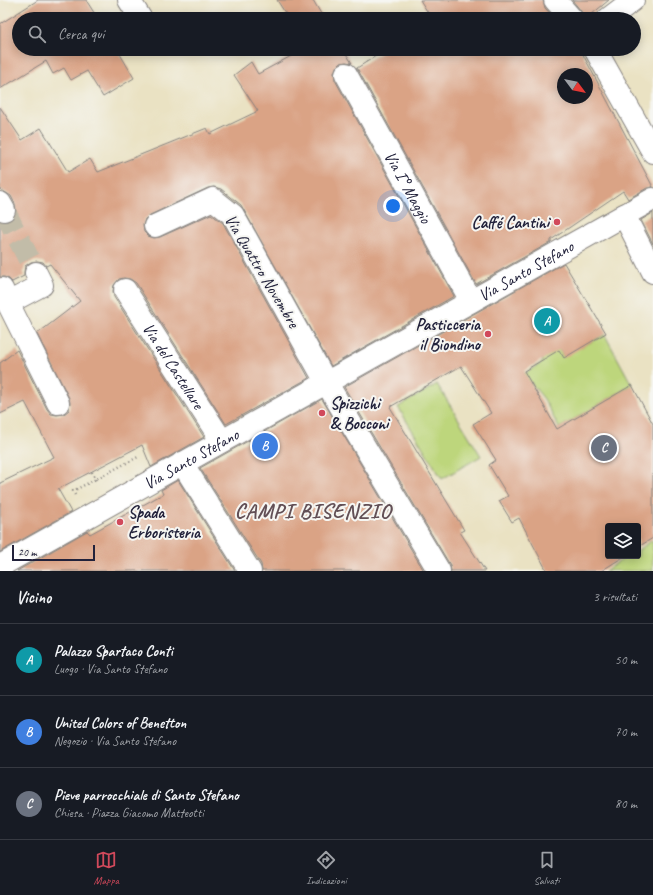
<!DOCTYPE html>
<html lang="it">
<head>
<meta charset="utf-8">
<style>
  :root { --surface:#171b24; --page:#20242c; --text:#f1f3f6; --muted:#9ea1a6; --line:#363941; --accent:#d1495b }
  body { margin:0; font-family:Caveat,sans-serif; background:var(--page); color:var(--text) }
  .controls { position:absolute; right:12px; bottom:12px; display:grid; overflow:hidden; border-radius:4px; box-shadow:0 2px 10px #0003 }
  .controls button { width:36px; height:36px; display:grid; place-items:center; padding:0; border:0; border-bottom:1px solid var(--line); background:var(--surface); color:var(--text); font:20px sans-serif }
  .compass { position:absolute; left:557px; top:68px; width:36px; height:36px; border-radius:50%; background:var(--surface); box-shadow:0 2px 10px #0003; rotate:122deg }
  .scale { position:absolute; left:12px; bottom:10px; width:83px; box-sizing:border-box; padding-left:4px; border:2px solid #22223b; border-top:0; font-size:11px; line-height:14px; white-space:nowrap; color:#22223b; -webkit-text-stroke:3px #f6f6f2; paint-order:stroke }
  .you { position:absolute; left:393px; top:206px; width:14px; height:14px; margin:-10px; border:3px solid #fff; border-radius:50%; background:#1a73e8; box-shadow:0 0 0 6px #1a73e833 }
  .badge { display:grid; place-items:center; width:26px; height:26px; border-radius:50%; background:var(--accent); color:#fff; font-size:13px; font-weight:700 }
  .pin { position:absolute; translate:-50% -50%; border:2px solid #fff; box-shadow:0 1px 4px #0006 }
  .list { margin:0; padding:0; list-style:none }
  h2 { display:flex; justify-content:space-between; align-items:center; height:52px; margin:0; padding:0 16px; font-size:17px }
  h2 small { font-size:13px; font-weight:400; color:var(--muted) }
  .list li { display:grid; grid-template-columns:26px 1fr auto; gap:12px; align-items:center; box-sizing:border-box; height:72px; padding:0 16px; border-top:1px solid var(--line) }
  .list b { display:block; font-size:15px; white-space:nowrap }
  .list p { margin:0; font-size:13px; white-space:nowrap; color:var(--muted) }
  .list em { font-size:13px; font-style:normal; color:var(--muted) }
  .icon { flex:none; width:22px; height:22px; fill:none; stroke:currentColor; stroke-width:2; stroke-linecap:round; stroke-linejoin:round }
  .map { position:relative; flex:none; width:653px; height:571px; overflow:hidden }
  .search { position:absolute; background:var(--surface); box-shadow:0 2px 10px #0003; left:12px; right:12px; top:12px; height:44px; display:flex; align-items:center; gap:10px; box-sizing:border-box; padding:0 14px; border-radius:22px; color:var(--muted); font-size:15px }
  .sheet { height:268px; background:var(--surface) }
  nav { display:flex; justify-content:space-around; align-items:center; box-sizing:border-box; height:56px; border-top:1px solid var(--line); background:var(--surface); font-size:11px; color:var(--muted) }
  nav a { display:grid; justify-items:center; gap:2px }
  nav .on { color:var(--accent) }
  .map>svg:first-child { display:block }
  .green { fill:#bdd67b; stroke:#707c5b }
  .building { fill:#daa385; fill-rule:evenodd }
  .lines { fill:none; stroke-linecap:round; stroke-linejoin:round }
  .street-tunnel { stroke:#c2bca8; stroke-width:22; stroke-dasharray:22 11; stroke-linecap:butt }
  .street-casing { stroke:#86827f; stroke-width:24 }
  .path { stroke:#86827f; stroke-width:2.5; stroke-dasharray:1 3; stroke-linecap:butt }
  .street { stroke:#fff; stroke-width:22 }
  .poi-dot { fill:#d1495b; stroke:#f6f6f2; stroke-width:1.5 }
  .labels { text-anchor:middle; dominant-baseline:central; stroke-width:4; stroke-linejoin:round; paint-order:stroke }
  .street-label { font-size:17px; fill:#22223b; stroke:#f6f6f2 }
  .poi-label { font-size:17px; font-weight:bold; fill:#22223b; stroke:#f6f6f2; text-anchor:end }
  .district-label { font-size:21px; font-weight:bold; letter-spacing:1px; fill:#624f55; stroke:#f6f6f2 }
</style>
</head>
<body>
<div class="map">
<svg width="653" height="571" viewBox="0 0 653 571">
  <rect width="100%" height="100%" fill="#f6f6f2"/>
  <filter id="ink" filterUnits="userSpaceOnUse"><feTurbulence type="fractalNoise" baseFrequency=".025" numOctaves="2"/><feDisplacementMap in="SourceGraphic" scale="8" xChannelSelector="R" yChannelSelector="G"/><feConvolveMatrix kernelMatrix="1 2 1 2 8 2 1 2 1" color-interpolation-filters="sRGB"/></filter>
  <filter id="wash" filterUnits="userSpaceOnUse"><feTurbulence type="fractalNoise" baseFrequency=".012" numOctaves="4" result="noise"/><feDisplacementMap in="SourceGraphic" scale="16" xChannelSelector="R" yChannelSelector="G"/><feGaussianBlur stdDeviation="0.9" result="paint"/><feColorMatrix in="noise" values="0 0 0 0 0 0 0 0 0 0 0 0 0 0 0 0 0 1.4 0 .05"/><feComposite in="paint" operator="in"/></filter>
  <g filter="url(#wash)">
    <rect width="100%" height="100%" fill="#eae2c3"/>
    <g class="green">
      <polygon points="546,330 563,356 605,335 632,385 559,428 544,399 524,374 543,362 530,340"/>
      <polygon points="437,384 481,456 442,479 398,407"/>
      <polygon points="653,540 653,571 605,571 628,556 638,556 638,550"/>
    </g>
    <g id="blocks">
      <g class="building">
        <polygon points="38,0 86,0 98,19 19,19 19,49 117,49 134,78 103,97 87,71 71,80 64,68 53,74 46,61 0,89 0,24"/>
        <polygon points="277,0 313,0 324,19 289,19"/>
        <polygon points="420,0 543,0 545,8 555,19 432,19"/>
        <polygon points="572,0 609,0 586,19 584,19 581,11"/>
        <polygon points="304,49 343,49 352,63 346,62 340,63 336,67 334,73 335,80 454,296 331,366 241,205 221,189 214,187 208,188 150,215 145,219 143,225 144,232 148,236 154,238 160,237 211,214 223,223 309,378 226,424 136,283 130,279 124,278 119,279 114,285 113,291 114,297 204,437 151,467 142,445 58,489 71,512 0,552 0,483 54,457 25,402 0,414 0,363 17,350 47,409 51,414 57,415 64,414 69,410 70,403 69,398 37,334 80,301 50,264 46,266 43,262 37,261 31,262 25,266 24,272 24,276 12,282 9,279 4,277 0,277 0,221 4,222 11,221 15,217 16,210 15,204 11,196 0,189 0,107 22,140 41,128 68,172 90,159 98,172 207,128 210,134 258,111 234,75 251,62 258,74"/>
        <path d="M387,49H580L653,187L647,188L628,199L623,191L551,240V242L476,284L357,68ZM563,74H587V98H563Z"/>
        <polygon points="653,213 653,244 641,220"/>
        <polygon points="564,263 606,333 564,358 559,350 524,371 557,429 632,385 653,424 653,538 638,547 638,526 608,526 608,556 625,556 601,571 547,571 519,518 512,522 499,501 508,496 489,465 496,460 473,424 491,413 461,366 390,407 464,530 460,532 485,571 451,571 450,565 344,387"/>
        <polygon points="322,399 424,571 262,571 261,564 200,468"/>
        <polygon points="178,480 235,571 17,571 87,531 90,534 163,494 161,490"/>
      </g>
    </g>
  </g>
  <g filter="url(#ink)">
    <use href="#blocks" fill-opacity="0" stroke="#86827f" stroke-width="1"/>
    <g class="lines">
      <polyline class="street-tunnel" points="4,210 36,273"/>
      <g class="street-casing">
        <g id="street">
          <polyline points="129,0 141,19"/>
          <polyline points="555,0 572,19"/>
          <polyline points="608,19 633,0"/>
          <polyline points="595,49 653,152"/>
          <path id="s1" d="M346,74L471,301"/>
          <polyline points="0,203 4,210"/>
          <polyline points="624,215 653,272"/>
          <polyline points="155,226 213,199 233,215 326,382 439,571"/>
          <polyline points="2,289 8,303 42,285 36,273"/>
          <path id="s2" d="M125,290L222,441"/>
          <polyline points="8,303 58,403"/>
          <polyline points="182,463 250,571"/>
          <path id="s3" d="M0,566L653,199"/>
        </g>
      </g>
      <g class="path">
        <polyline points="92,472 96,480"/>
        <polyline points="75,495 73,491 138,457 139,459"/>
      </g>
      <use href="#street" class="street"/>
    </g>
  </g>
  <g class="poi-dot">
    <circle cx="557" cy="222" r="4"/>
    <circle cx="488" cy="334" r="4"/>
    <circle cx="322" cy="413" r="4"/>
    <circle cx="120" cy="522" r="4"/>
  </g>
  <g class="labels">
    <g class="street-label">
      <text stroke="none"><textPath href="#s1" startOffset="129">Via I° Maggio</textPath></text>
      <text stroke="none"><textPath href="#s3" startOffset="603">Via Santo Stefano</textPath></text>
      <text transform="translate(262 271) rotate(59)">Via Quattro Novembre</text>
      <text stroke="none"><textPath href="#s2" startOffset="90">Via del Castellare</textPath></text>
      <text stroke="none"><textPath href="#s3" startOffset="219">Via Santo Stefano</textPath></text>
    </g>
    <g class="poi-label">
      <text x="549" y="222">Caffé Cantini</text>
      <text x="480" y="324">Pasticceria<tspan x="480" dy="20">il Biondino</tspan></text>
      <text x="330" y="403" text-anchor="start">Spizzichi<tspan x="330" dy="20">&amp; Bocconi</tspan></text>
      <text x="128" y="512" text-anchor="start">Spada<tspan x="128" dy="20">Erboristeria</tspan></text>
    </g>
    <g class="district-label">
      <text x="313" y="511">CAMPI BISENZIO</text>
    </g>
  </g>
</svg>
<div class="controls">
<button><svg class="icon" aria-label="layers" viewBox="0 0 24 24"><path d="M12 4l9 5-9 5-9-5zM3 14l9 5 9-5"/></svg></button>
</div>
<svg class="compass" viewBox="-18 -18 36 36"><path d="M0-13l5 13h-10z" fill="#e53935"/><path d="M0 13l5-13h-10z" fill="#9ea1a6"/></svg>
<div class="scale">20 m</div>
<div class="you"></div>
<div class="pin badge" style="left:547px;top:321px;background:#0f9aa8">A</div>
<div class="pin badge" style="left:265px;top:446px;background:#3f7fe0">B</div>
<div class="pin badge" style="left:604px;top:448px;background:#6b7280">C</div>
<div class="search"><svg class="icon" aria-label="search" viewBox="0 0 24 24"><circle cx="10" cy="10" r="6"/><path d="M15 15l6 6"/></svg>Cerca qui</div>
</div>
<section class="sheet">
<h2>Vicino<small>3 risultati</small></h2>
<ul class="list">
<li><span class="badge" style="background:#0f9aa8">A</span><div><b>Palazzo Spartaco Conti</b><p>Luogo · Via Santo Stefano</p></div><em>50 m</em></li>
<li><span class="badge" style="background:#3f7fe0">B</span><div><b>United Colors of Benetton</b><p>Negozio · Via Santo Stefano</p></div><em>70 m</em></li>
<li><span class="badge" style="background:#6b7280">C</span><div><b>Pieve parrocchiale di Santo Stefano</b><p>Chiesa · Piazza Giacomo Matteotti</p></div><em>80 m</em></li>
</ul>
</section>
<nav>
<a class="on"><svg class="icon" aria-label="map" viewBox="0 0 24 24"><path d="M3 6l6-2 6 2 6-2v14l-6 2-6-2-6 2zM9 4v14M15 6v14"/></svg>Mappa</a>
<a><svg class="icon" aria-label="directions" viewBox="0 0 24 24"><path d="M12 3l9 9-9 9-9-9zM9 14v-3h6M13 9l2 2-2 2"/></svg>Indicazioni</a>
<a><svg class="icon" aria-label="saved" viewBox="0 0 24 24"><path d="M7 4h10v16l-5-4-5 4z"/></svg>Salvati</a>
</nav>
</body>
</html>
